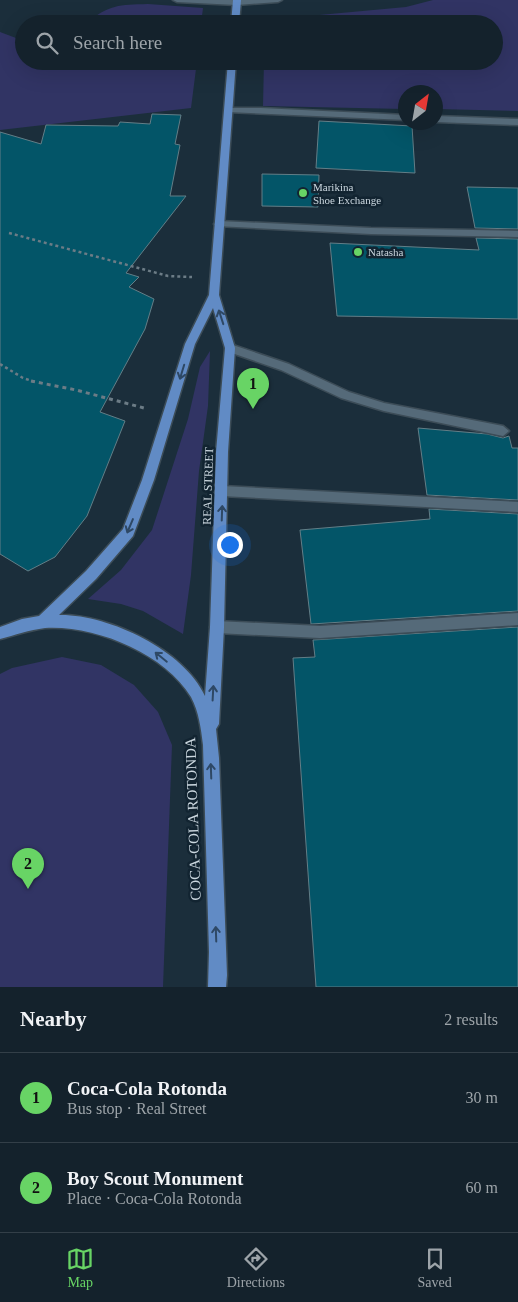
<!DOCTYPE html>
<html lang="en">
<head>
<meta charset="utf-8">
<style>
  :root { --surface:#14222c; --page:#212f38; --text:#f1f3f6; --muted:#9da4a9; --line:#333f48; --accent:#68d465 }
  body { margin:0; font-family:Georgia,serif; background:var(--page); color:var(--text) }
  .compass { position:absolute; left:398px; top:85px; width:45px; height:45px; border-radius:50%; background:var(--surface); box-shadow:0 5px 20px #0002; rotate:31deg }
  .you { position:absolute; left:229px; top:544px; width:18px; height:18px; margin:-12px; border:4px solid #fff; border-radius:50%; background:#1a73e8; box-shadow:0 0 0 8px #1a73e833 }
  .badge { display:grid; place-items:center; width:32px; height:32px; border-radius:50%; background:var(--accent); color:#111; font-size:16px; font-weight:700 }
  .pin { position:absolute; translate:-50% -41px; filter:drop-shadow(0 1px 2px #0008) }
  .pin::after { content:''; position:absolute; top:26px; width:18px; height:15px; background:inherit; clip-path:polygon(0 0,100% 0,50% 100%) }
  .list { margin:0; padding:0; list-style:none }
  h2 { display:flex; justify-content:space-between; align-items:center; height:65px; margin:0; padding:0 20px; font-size:21px }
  h2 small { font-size:16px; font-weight:400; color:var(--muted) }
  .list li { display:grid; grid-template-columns:32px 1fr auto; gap:15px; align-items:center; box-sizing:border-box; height:90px; padding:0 20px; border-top:1px solid var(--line) }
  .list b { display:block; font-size:19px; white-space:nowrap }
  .list p { margin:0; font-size:16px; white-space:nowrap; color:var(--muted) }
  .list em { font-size:16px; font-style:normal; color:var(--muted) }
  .icon { flex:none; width:28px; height:28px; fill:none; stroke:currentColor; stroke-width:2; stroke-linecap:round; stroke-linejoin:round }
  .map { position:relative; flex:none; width:518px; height:987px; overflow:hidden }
  .search { position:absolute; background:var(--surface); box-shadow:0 5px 20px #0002; left:15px; right:15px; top:15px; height:55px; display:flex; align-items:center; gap:12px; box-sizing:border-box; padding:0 18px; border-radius:28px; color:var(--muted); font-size:19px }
  .sheet { height:245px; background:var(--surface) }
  nav { display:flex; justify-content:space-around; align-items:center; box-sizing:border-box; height:70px; border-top:1px solid var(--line); background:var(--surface); font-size:14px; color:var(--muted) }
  nav a { display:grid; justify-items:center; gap:2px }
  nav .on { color:var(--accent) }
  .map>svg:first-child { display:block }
  .green { fill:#313464 }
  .building { fill:#035568; stroke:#637e87 }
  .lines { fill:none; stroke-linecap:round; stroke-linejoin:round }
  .lane-casing { stroke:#3c4c57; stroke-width:3 }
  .street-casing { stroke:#3c4c57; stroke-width:3 }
  .primary-casing { stroke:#3c4c57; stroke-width:3 }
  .path-far1 { stroke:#6c7c86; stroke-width:2.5; stroke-dasharray:3 3; stroke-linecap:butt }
  .path { stroke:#6c7c86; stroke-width:3; stroke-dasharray:4 4; stroke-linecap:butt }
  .lane { fill:#556a79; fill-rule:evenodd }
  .street { fill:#556a79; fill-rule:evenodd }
  .primary { fill:#618bc5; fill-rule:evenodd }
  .oneway { stroke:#2e4865 }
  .poi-dot { fill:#68d465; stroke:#122431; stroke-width:2 }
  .labels { text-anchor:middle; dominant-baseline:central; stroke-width:5; stroke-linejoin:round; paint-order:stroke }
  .far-poi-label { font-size:11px; fill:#cbd7df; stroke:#122431; text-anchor:start }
  .street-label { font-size:12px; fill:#cbd7df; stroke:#122431 }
  .near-street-label { font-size:15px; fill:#cbd7df; stroke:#122431 }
</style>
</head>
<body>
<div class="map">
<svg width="518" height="987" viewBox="0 0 518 987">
  <rect width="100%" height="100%" fill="#1b2e3b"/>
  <g class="green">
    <polygon points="433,0 518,0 518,111 436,109 436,92 406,92 405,109 263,106 264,61 494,61 494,24 265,24 265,20 406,7"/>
    <path d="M148,4L203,8L201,24H86C109,4 119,5 148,4Z"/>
    <polygon points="0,32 24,41 24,61 197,61 191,108 0,130"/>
    <polygon points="210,351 208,406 199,471 191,575 183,634 143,611 121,604 88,599 121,570 152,530 188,419 200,367"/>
    <polygon points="62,657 101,665 134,685 158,712 172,745 163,987 0,987 0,674 12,668"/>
  </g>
  <g class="building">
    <polygon points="152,114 181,115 175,144 180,145 170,196 186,196 126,273 139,277 129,287 154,299 145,329 100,412 125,421 87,516 55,557 28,571 0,554 0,132 41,144 46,125 118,126 120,122 150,124"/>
    <polygon points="319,121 412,126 415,173 316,168"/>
    <polygon points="262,174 319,175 318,207 262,206"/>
    <polygon points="467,187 518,188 518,229 475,228"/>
    <polygon points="476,238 518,239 518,319 337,316 330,243 479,250"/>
    <polygon points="418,428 487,434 503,438 509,436 512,448 518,448 518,500 427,495"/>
    <polygon points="429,509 518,514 518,611 311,624 300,530 430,519"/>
    <polygon points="518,627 518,987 316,987 293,658 315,657 313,640"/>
  </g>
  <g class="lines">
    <g class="lane-casing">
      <g id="lane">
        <polygon points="173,0 282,0 278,2 237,5 177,2"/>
        <polygon points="230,344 289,364 349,392 384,403 503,426 509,431 503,436 384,411 341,398 281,370 226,351 225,348"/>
        <polygon points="518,613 518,625 320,638 217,633 212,632 210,627 212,622 217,621 320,626"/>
      </g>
    </g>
    <g class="street-casing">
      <g id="street">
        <polygon points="225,108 261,108 406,115 406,120 228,112 225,112"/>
        <polygon points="436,116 518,119 518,125 436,122"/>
        <polygon points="219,221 371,228 518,231 518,237 371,234 216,226 214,224"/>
        <polygon points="222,486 518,502 518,512 222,496 218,495 216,491 218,487"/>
      </g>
    </g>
    <g class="primary-casing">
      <g id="primary">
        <polygon points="233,0 241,0 239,24 231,24"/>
        <path d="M228,61H236L219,295L235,348L228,452L224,627L219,724L216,729L219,758L227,975L226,987H208L209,952L203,745C201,729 199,712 191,697C164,653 95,625 45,628C29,630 15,635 0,639V627L22,619L39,616L86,571L123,529L142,480L185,344L209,295ZM213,308L225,348L216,452L210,627L205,696C184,650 108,614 59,615L96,579L133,536L154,480L195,344Z"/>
      </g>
    </g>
    <g class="path-far1">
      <polyline points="9,233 168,276 192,277"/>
      <polyline points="0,364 23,378 35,382"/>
    </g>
    <polyline class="path" points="31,381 76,390 144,408"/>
    <use href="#lane" class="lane"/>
    <use href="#street" class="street"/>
    <use href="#primary" class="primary"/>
  </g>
  <defs><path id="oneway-shaft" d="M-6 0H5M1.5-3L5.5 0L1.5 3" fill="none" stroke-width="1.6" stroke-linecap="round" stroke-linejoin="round" transform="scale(1.25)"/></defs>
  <g class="oneway">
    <use href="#oneway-shaft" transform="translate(221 317) rotate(-108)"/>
    <use href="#oneway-shaft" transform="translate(182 372) rotate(107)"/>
    <use href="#oneway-shaft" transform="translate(222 513) rotate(-88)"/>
    <use href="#oneway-shaft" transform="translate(130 526) rotate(113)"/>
    <use href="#oneway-shaft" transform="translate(161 657) rotate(-141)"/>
    <use href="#oneway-shaft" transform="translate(213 693) rotate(-87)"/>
    <use href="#oneway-shaft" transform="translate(211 771) rotate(-92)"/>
    <use href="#oneway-shaft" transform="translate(216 934) rotate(-92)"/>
  </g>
  <g class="poi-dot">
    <circle cx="303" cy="193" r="5"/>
    <circle cx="358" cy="252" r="5"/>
  </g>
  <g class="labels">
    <g class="far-poi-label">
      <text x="313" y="187">Marikina<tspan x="313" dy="13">Shoe Exchange</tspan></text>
      <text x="368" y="252">Natasha</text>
    </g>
    <g class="street-label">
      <text transform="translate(208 486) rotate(-88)">REAL STREET</text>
    </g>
    <g class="near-street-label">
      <text transform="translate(193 819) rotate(-92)">COCA-COLA ROTONDA</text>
    </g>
  </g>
</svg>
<svg class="compass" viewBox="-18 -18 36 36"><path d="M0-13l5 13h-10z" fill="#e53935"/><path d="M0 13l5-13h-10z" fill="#9da4a9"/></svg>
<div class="you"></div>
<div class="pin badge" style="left:253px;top:409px">1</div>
<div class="pin badge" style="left:28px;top:889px">2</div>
<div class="search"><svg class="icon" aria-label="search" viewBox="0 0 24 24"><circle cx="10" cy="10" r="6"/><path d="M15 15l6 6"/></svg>Search here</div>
</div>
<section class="sheet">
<h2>Nearby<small>2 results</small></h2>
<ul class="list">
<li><span class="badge">1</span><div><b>Coca-Cola Rotonda</b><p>Bus stop · Real Street</p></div><em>30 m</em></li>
<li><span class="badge">2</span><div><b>Boy Scout Monument</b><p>Place · Coca-Cola Rotonda</p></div><em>60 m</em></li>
</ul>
</section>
<nav>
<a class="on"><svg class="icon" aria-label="map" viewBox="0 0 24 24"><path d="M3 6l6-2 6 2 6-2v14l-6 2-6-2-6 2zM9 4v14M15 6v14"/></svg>Map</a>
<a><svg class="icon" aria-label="directions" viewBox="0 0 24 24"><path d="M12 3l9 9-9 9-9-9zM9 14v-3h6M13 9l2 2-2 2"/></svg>Directions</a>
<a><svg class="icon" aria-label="saved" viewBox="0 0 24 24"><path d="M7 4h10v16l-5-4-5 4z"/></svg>Saved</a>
</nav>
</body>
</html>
